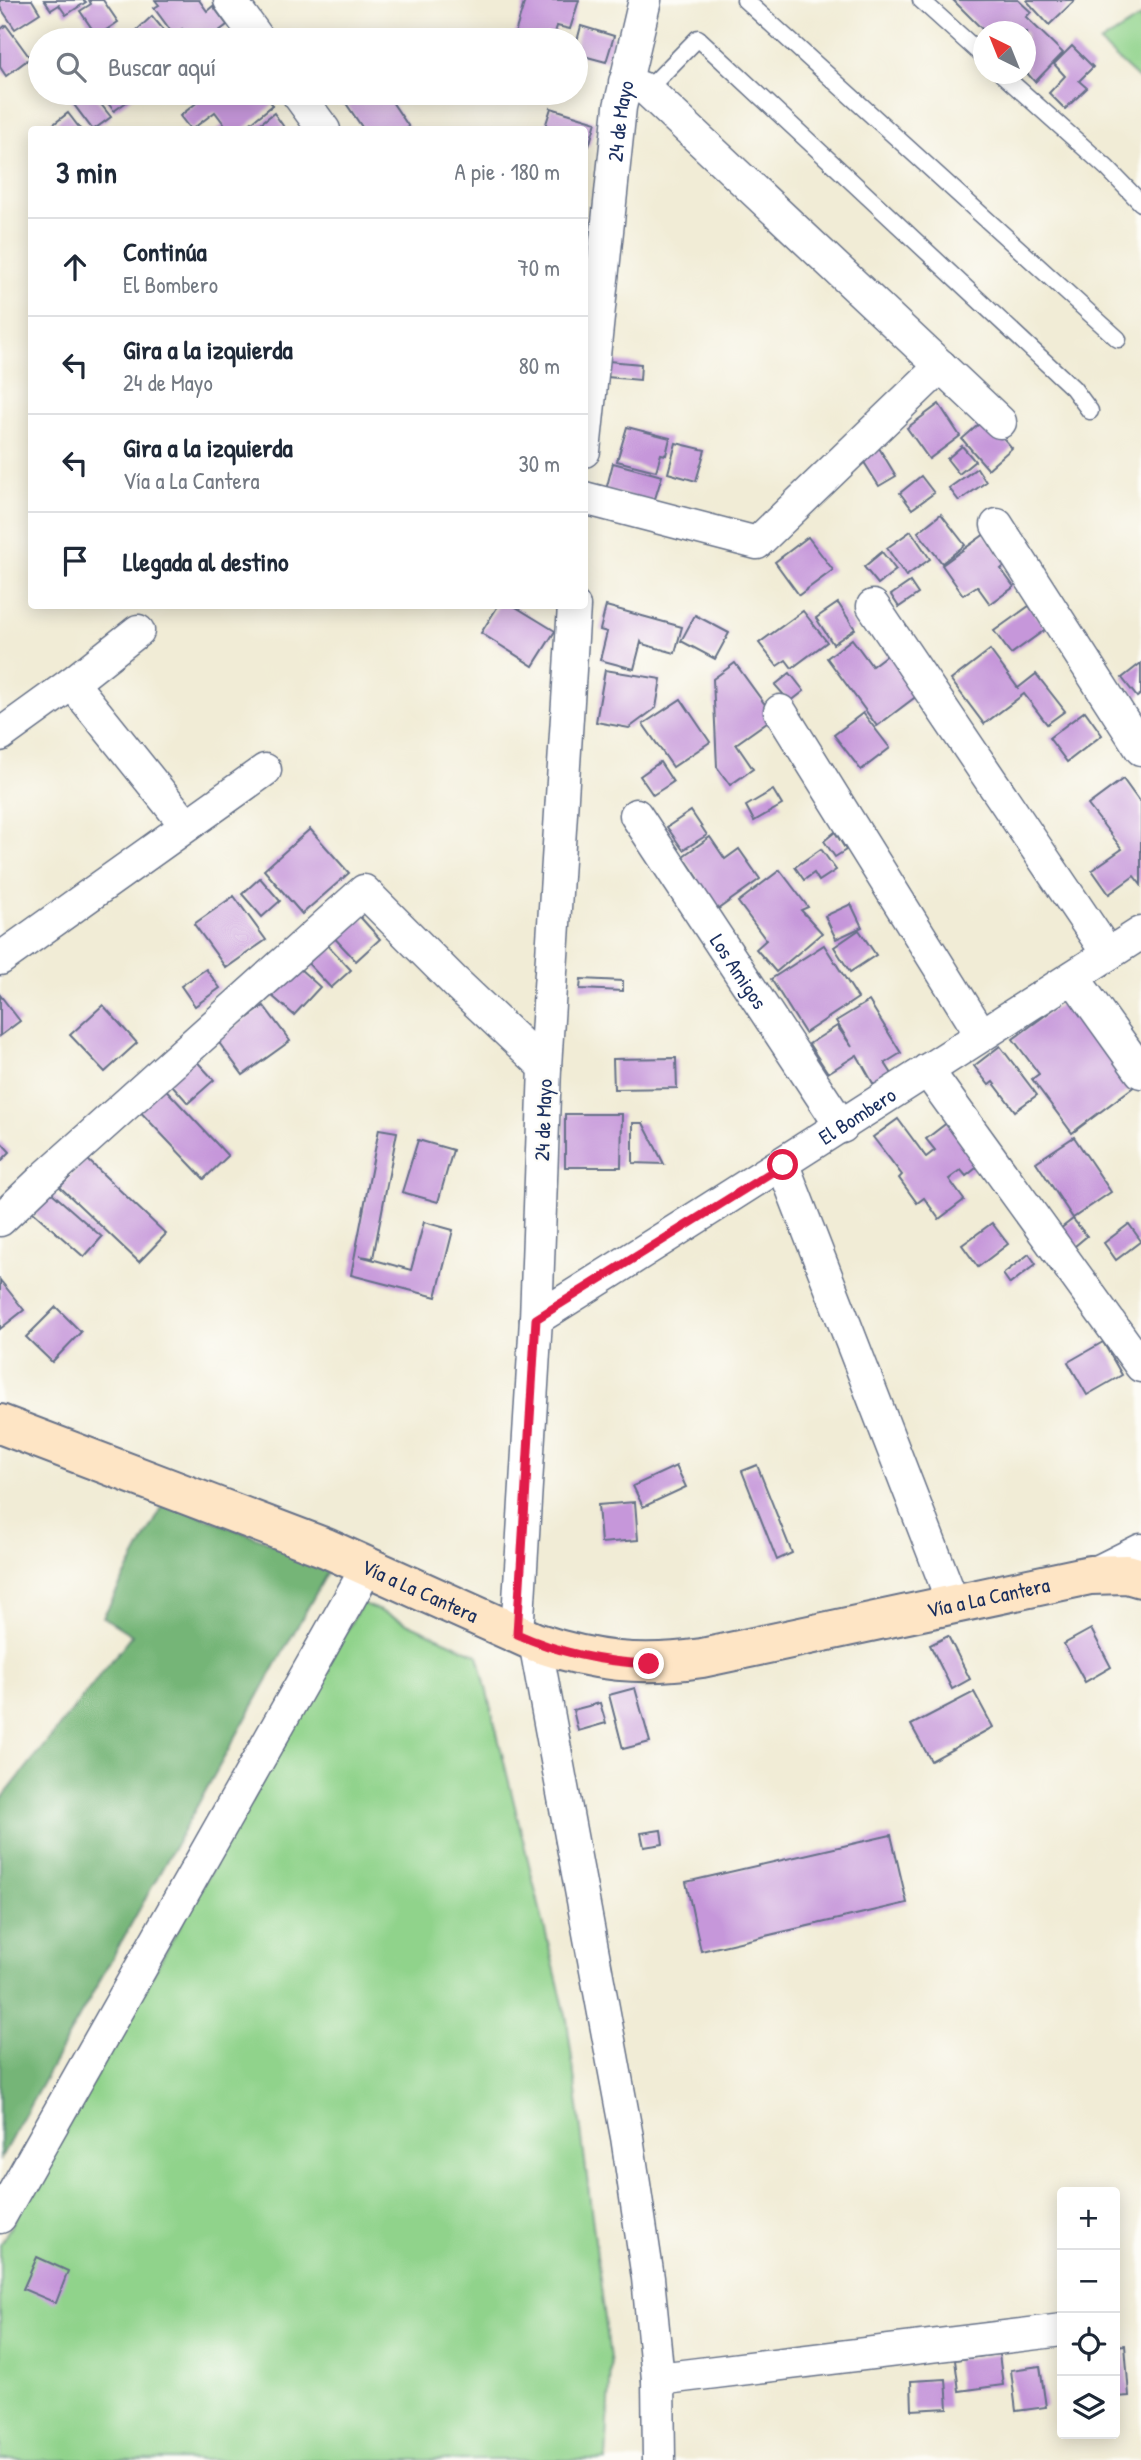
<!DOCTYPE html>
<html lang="es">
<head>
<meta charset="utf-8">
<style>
  :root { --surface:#fff; --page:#f6f6f7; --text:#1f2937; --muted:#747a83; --line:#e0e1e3 }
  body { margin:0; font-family:"Patrick Hand",sans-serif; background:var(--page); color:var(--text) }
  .controls { position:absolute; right:21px; bottom:21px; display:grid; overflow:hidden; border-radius:7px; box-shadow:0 4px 18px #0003 }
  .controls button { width:63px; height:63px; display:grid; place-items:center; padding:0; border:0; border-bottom:2px solid var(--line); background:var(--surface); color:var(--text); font:35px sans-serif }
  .compass { position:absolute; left:973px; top:21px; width:63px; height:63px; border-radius:50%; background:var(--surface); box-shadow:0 4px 18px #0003; rotate:317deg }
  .stop { position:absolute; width:21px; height:21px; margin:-16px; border:5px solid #e11d48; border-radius:50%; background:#fff }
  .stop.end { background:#e11d48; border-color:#fff; box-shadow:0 2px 7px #0008 }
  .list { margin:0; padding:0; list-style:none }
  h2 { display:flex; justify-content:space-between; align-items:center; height:91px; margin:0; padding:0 28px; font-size:30px }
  h2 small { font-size:23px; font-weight:400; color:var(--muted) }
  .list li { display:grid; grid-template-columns:46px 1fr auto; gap:21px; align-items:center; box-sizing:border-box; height:98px; padding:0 28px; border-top:2px solid var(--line) }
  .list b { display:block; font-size:26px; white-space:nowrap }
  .list p { margin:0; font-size:23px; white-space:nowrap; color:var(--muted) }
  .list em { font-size:23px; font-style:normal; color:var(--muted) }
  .icon { flex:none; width:38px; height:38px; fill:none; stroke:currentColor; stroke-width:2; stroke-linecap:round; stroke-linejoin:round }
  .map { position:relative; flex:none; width:1141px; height:2460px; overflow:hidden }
  .search { position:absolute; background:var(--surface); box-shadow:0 4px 18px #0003; left:28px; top:28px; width:560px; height:77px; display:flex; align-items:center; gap:18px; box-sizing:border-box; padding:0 24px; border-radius:38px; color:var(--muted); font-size:26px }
  .panel { position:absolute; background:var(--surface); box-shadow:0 4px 18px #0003; left:28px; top:126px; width:560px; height:483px; border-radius:7px }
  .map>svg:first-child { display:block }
  .green { fill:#90d38b; stroke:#568174; stroke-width:2 }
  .forest { fill:#74b577; stroke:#48726a; stroke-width:2 }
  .building { fill:#c697da }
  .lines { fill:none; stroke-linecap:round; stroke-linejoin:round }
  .service-casing { stroke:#667188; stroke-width:19 }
  .minor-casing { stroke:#667188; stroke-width:35 }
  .secondary-casing { stroke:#667188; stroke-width:42 }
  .service { stroke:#fff; stroke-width:16 }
  .minor { stroke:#fff; stroke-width:32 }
  .secondary { stroke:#fee5c5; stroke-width:38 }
  .route { stroke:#e11d48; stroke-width:9 }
  .labels { text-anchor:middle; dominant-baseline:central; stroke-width:5; stroke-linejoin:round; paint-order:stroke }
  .street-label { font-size:21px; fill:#1b2f5e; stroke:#fdfcf7 }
</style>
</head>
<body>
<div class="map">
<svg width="1141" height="2460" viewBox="0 0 1141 2460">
  <rect width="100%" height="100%" fill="#fdfcf7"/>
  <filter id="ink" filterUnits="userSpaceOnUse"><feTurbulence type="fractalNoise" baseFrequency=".0143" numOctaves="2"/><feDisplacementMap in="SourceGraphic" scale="14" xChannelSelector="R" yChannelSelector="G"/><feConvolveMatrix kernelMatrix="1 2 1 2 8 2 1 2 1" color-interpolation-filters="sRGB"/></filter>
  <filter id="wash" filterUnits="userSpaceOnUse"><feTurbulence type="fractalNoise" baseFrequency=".00686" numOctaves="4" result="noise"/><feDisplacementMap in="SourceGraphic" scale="28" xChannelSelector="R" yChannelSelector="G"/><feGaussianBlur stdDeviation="1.57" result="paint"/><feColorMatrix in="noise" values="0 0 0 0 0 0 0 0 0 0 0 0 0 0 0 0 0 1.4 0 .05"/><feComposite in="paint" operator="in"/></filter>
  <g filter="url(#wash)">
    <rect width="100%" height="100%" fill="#f1ecd6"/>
    <g class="green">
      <polygon points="1141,17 1141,81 1100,43"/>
      <polygon points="362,1603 478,1655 567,2020 611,2366 606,2460 0,2460 0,2245"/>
    </g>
    <polygon class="forest" points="165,1502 331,1566 0,2159 0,1801 132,1635 103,1617"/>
    <g id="blocks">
      <g class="building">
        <polygon points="0,0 32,0 40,13 15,29 0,7"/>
        <polygon points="44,0 84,0 86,2 66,15 59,5 51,10"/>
        <polygon points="89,0 103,0 118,22 97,36 80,11 91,4"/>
        <polygon points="155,0 199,0 207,11 213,6 227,25 207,40 190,40 182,29 174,35 154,8 159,5"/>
        <polygon points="525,0 579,0 570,29 557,26 553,40 513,40"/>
        <polygon points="953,0 1018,0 1031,12 1026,17 1063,53 1035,82 1026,72 1026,32 985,32"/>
        <polygon points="1028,0 1075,0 1049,25 1027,1"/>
        <polygon points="152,16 167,34 160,40 146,40 137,30"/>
        <polygon points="6,25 30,58 6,76 0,67 0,30"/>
        <polygon points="581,26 614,36 606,62 576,54 576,45"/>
        <polygon points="1072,46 1093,67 1079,81 1087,88 1065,109 1049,93 1065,76 1054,64"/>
        <polygon points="68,93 92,93 111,117 93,130 66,94"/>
        <polygon points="100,93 139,93 114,111"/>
        <polygon points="209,93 263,93 273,105 242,130 216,130 224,124 215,112 191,130 180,116"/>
        <polygon points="339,93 386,93 411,130 364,130"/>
        <polygon points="551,108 596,122 589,146 584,144 584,130 544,130"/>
        <polygon points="68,113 81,130 46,130"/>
        <polygon points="274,113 286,130 252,130"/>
        <polygon points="608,361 641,364 640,380 607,377"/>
        <polygon points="939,404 960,436 929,459 907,428"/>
        <polygon points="986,418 1012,448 988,469 962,439"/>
        <polygon points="627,427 670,438 666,455 661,454 656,471 617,461"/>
        <polygon points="676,443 705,450 696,481 668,473"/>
        <polygon points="962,446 975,461 959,474 947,459"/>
        <polygon points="879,448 896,476 879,486 862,459"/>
        <polygon points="613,463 662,476 654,502 606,490"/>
        <polygon points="977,468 986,482 959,501 949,488"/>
        <polygon points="921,476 934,493 912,509 900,493"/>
        <polygon points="941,514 965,545 942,563 918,532"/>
        <polygon points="911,531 930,559 906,576 887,548"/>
        <polygon points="985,534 1007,564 1001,569 1014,587 990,604 977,586 963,595 942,565"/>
        <polygon points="808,537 833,570 799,595 775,562"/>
        <polygon points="882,552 896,570 878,584 864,567"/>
        <polygon points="910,582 918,594 899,607 891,595"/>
        <polygon points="838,603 855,629 833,644 816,618"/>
        <polygon points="498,606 514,606 555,631 533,666 481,633"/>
        <polygon points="606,606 682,627 675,653 642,644 641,642 634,669 600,660 607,632 600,630"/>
        <polygon points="1029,606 1046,629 1011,654 994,631"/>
        <polygon points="803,611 827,642 792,668 786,660 777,666 759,643"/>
        <polygon points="695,615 729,633 715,659 681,641"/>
        <polygon points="852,639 872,666 892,651 922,692 877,726 827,658"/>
        <polygon points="990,650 1018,688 1036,674 1065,711 1047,724 1024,694 984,724 951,680"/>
        <polygon points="735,663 774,717 736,744 753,769 730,785 717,767 713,679"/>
        <polygon points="1141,663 1141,694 1137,697 1122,678"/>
        <polygon points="605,670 661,679 656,708 629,728 596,722"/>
        <polygon points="790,673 804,691 790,702 775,685"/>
        <polygon points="681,699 710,742 673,767 643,724"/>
        <polygon points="1085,711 1102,735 1067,762 1049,738"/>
        <polygon points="863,713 890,748 861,770 834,735"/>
        <polygon points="660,762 673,782 653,795 640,776"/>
        <polygon points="1123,779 1141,804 1141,885 1134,876 1109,894 1092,870 1122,849 1088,805"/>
        <polygon points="773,790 782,805 754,821 746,806"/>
        <polygon points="691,811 707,835 683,850 667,827"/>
        <polygon points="310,829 349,873 302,914 264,870"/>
        <polygon points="835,832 846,850 835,857 824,841"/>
        <polygon points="710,837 725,859 739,849 760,879 714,912 693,881 698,878 683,856"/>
        <polygon points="821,849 836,870 819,881 814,873 804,880 795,867"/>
        <polygon points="780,870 808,907 801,910 822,933 776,972 756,949 766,940 738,902"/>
        <polygon points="260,878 280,901 262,917 242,894"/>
        <polygon points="234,896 266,940 226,968 194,924"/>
        <polygon points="851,904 862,927 836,939 825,916"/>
        <polygon points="353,909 380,939 356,961 328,931"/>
        <polygon points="859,930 876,955 850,972 834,947"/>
        <polygon points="324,941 351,970 331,988 304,959"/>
        <polygon points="824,945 858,998 805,1033 771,979"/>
        <polygon points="290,960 320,987 294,1015 264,989"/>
        <polygon points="206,969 220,988 195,1006 181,986"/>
        <polygon points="581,979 623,981 623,991 580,989"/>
        <polygon points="0,995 20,1021 0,1036"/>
        <polygon points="1070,997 1136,1085 1072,1133 1032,1079 1039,1074 1013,1039"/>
        <polygon points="869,1001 901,1053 885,1063 892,1074 874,1085 857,1055 828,1073 809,1044 837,1026 852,1047 836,1021"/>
        <polygon points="103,1005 137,1043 105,1072 70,1035"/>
        <polygon points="264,1006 290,1041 243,1075 217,1040"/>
        <polygon points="1000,1046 1037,1095 1015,1111 993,1082 989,1085 974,1066"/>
        <polygon points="190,1054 214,1080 188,1103 165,1077"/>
        <polygon points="676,1058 677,1088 614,1089 613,1059"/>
        <polygon points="158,1081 228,1156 204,1179 133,1104"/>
        <polygon points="565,1114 622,1114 621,1167 565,1167"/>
        <polygon points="898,1119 926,1157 935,1150 926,1139 948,1122 981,1164 966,1176 961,1170 949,1179 964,1200 939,1219 924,1198 917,1203 899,1178 902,1175 873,1137"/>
        <polygon points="633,1123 643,1123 664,1164 633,1163"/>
        <polygon points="379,1129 397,1132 373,1258 360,1256 411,1270 424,1222 453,1230 436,1297 351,1275"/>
        <polygon points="1074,1137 1111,1192 1073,1218 1036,1162"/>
        <polygon points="418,1140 453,1150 438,1202 402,1192"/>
        <polygon points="0,1141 10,1152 0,1162"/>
        <polygon points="87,1159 166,1234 139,1262 60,1187"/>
        <polygon points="43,1185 102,1237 84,1257 25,1205"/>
        <polygon points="1073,1219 1087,1236 1069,1251 1055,1233"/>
        <polygon points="992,1223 1008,1244 978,1267 962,1245"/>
        <polygon points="1129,1224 1141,1241 1116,1260 1104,1243"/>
        <polygon points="1029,1254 1036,1264 1010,1284 1003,1274"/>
        <polygon points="0,1280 24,1310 0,1329"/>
        <polygon points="56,1307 81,1332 52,1362 26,1337"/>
        <polygon points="1103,1342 1122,1375 1087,1395 1068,1362"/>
        <polygon points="757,1465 792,1553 777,1560 742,1471"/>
        <polygon points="676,1466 686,1487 643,1507 633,1486"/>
        <polygon points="635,1502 638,1540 601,1543 598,1505"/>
        <polygon points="1091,1629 1111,1667 1085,1682 1064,1644"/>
        <polygon points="948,1636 970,1679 952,1689 930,1645"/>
        <polygon points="635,1688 650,1742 623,1749 609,1695"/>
        <polygon points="974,1692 993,1727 931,1761 911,1725"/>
        <polygon points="600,1703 606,1723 578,1731 573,1710"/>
        <polygon points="661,1830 663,1844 644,1847 641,1833"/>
        <polygon points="891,1835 907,1903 701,1951 686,1882"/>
        <polygon points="37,2257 68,2271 56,2303 23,2289"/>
        <polygon points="1125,2345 1129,2396 1115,2397 1115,2346"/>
        <polygon points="999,2354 1003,2385 959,2391 955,2360"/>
        <polygon points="1040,2366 1046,2407 1016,2411 1011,2370"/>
        <polygon points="946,2379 948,2408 912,2410 911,2381"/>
      </g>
    </g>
  </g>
  <g filter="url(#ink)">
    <use href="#blocks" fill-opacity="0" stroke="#667188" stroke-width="2"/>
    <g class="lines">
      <g class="service-casing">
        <g id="service">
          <polyline points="745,0 1118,339"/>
          <polyline points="921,0 984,57"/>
          <polyline points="1002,74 1107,168 1141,203"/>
          <polyline points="647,90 698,38 1073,388 1090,411"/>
        </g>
      </g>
      <g class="minor-casing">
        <g id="minor">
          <polyline points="230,0 259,40"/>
          <polyline points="625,82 647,90 1000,422"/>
          <polyline points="297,93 324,130"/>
          <path id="s1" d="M584,451L620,107L645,0"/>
          <polyline points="584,498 757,543 941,366"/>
          <polyline points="997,525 1141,749"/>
          <polyline points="574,606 545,1067 536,1319 517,1634 535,1642 627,2137 648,2278 658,2379 659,2460"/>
          <polyline points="873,606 1108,954"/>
          <polyline points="72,683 186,825"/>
          <polyline points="780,711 981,1034"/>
          <polyline points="0,735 72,683 138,631"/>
          <path id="s2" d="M636,815L842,1127"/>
          <polyline points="0,959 265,770"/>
          <polyline points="1073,977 1141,1072"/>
          <polyline points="927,1070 1141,1366"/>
          <polyline points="783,1165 953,1603"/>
          <polyline points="0,1220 43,1179 364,891 455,982 545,1067"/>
          <path id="s3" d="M536,1319C739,1192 940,1062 1141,933"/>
          <polyline points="1095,1573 1141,1550"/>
          <polyline points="0,2217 368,1566"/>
          <polyline points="658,2379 1062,2330"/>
        </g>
      </g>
      <g class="secondary-casing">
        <g id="secondary">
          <path id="s4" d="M0,1424L326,1548L535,1642C594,1662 641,1667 702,1658L1090,1575L1127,1574L1141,1578"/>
        </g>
      </g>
      <use href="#service" class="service"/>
      <use href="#minor" class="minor"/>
      <use href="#secondary" class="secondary"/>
    </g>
  </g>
  <g class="lines" filter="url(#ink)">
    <path class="route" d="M649,1664C602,1662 559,1653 517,1634L536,1319L783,1165"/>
  </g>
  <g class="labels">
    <g class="street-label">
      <text stroke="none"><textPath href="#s1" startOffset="332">24 de Mayo</textPath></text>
      <text stroke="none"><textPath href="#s2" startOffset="187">Los Amigos</textPath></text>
      <text stroke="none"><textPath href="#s3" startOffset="380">El Bombero</textPath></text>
      <text transform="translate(543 1120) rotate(-88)">24 de Mayo</text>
      <text stroke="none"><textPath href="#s4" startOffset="452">Vía a La Cantera</textPath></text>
      <text stroke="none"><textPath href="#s4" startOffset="1040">Vía a La Cantera</textPath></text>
    </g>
  </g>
</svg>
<div class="controls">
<button>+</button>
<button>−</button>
<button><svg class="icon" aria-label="locate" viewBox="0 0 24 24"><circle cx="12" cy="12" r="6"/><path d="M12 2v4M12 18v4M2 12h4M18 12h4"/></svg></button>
<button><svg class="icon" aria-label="layers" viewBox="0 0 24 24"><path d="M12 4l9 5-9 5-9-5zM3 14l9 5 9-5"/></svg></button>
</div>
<svg class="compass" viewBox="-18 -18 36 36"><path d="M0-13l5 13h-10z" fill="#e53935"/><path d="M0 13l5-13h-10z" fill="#747a83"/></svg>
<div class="stop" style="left:783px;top:1165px"></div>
<div class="stop end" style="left:649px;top:1664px"></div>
<div class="search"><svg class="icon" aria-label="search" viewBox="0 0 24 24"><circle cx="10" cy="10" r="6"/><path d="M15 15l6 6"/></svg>Buscar aquí</div>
<section class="panel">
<h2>3 min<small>A pie · 180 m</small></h2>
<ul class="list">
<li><svg class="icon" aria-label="ahead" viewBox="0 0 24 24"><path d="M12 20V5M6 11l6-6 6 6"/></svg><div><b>Continúa</b><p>El Bombero</p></div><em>70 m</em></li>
<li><svg class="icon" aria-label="left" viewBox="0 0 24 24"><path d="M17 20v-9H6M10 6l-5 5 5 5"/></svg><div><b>Gira a la izquierda</b><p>24 de Mayo</p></div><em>80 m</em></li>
<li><svg class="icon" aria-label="left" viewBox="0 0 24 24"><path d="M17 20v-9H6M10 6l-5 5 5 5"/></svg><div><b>Gira a la izquierda</b><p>Vía a La Cantera</p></div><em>30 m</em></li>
<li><svg class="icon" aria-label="arrive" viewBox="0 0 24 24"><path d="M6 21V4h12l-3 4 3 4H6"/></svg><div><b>Llegada al destino</b></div></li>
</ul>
</section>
</div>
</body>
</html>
